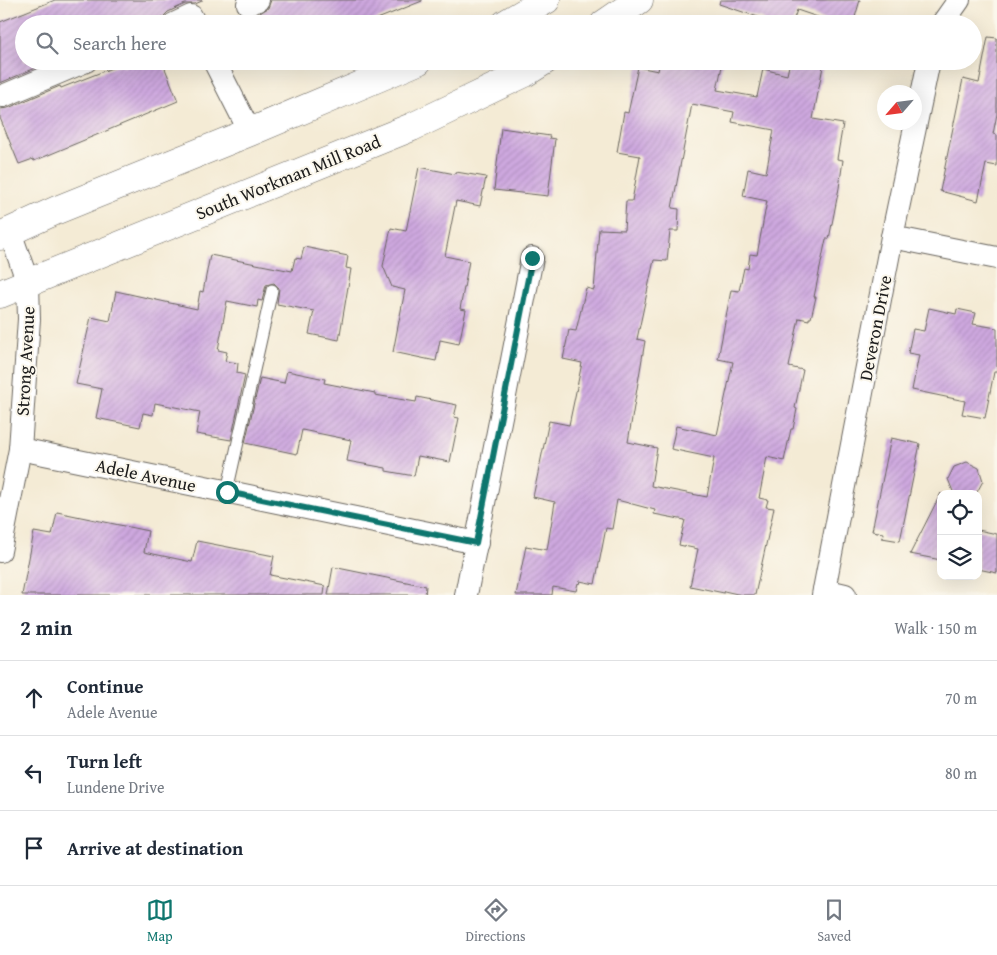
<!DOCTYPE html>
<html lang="en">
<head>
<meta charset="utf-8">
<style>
  :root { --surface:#fff; --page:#f6f6f7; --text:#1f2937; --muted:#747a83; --line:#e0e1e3; --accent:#0f766e }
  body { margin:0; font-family:"Gentium Book Plus",serif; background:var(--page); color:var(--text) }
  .controls { position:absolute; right:15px; bottom:15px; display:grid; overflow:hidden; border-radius:10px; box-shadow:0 5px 20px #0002 }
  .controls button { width:45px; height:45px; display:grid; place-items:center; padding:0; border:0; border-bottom:1px solid var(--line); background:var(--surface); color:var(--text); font:25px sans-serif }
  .compass { position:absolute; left:877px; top:85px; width:45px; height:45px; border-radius:50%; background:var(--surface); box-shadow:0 5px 20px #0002; rotate:242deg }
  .stop { position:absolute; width:15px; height:15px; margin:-11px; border:4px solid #0f766e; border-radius:50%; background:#fff }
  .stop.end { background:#0f766e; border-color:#fff; box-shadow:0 1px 5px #0008 }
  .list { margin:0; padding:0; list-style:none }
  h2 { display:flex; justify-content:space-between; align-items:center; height:65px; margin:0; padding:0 20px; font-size:21px }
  h2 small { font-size:16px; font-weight:400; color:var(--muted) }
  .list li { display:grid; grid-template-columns:32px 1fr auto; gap:15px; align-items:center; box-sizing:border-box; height:75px; padding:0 20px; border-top:1px solid var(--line) }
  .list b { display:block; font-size:19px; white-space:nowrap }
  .list p { margin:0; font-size:16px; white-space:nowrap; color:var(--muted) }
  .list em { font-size:16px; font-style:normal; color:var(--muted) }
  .icon { flex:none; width:28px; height:28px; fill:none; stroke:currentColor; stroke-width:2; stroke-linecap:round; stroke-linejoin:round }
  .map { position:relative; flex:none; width:997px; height:595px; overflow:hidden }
  .search { position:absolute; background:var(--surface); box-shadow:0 5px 20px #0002; left:15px; right:15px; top:15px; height:55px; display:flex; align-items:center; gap:12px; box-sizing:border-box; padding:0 18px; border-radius:28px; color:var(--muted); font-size:19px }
  .sheet { height:290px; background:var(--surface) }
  nav { display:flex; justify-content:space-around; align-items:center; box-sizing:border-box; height:70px; border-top:1px solid var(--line); background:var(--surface); font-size:14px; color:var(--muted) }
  nav a { display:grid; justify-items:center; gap:2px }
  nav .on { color:var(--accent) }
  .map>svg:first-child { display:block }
  .building { fill:url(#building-hatch); fill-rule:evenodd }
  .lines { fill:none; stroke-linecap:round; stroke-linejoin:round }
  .lane-casing { stroke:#68645d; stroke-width:13 }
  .street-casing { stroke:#68645d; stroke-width:24 }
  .secondary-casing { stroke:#68645d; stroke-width:29 }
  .lane { stroke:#fff; stroke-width:11 }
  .street { stroke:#fff; stroke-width:22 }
  .secondary { stroke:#fff; stroke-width:28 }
  .route { stroke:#0f766e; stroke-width:6 }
  .labels { text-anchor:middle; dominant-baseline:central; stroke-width:4; stroke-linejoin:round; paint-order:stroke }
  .street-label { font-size:18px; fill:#1c1c1c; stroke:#fbf7ec }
</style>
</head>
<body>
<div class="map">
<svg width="997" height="595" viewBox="0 0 997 595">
  <defs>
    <pattern id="building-hatch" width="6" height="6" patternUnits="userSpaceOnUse" patternTransform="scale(1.25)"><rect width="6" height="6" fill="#cea8df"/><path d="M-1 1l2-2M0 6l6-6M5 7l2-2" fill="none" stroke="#b090bf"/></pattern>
  </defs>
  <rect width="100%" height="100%" fill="#fbf7ec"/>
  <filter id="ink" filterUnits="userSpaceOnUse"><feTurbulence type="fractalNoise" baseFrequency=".02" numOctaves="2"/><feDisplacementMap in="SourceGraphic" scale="10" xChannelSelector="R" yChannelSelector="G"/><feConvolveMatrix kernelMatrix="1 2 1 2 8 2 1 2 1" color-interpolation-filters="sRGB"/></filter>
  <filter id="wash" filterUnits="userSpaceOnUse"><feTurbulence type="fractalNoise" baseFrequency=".0096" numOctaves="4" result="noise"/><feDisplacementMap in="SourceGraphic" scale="20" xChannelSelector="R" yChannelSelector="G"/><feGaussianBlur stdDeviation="1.12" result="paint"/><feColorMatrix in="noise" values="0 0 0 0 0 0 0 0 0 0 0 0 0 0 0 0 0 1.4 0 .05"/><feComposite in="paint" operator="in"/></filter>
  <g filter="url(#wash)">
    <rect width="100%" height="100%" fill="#f4ebd5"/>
    <g id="blocks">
      <g class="building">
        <polygon points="55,0 202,0 202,1 195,4 185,4 168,12 163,17 146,24 24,24 24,61 50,62 0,83 0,22"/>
        <polygon points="271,0 422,0 422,1 365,24 264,24 260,13 268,8"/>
        <polygon points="720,0 860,0 853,24 838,24 797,10 792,24 762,24 764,19 719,4"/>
        <polygon points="988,37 997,38 997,114 993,134 997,135 997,166 986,164 978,201 940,191 963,79 979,83"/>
        <polygon points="137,61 162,61 178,101 34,161 33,159 19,164 0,118 0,109 8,108 60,86 61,88 122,64 123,67"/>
        <path d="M660,61H723L717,90L757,97L763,69L787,75L790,61H824L813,119L843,124L837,159L843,160L839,188L829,239H826L814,297H816L811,318H809V320L799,318L789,367L803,370L795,408L797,409L793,429H791L784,461L767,457L759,498L768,500L766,507L774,508L755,595H742L724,591V593L690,586L698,549L679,545L685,520L654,514L655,510L617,500L612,529L606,528L595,584L580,581L579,584L578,583L576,591L553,587L552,595H516L526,546L547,550L555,502L533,497L549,421L569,425L582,363L563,359L569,330L576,331L586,288L594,290L599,229L624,230L626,201H632L640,156L617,152L624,112L628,113L638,67L658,71ZM692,104L734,112L732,122L774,130L766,173L748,169L743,196L767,201L757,255L750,254L748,269L744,268L739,291L731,290L718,359L733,362L717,435L676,426L671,449L714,458L707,497L651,486L657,448L628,442L645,341L637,339L654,260L667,261L670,231H678L679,209L672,208Z"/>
        <polygon points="501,128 529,132 529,133 550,136 549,138 555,139 548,196 494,190"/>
        <polygon points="419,167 455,174 456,172 486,177 480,206 456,201 445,256 469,261 460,309 466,310 459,344 440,340 436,361 393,352 405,290 392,287 383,266 391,228 406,231"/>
        <polygon points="304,247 348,256 346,268 351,269 339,340 309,334 314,311 277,304 279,288 274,283 266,285 262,301 258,300 257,307 227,301 218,350 227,352 225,361 238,363 237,373 245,375 231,440 196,434 200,412 155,403 153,415 143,413 140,427 96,418 102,389 76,384 91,317 110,321 116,291 197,309 200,291 203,292 210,255 292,271 295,258 301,259"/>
        <polygon points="929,308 956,314 957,309 976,313 973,324 997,328 997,372 994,372 985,418 962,414 965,401 912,390 919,355 908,353 913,329 924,331"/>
        <polygon points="287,371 325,379 324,383 375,393 375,395 416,402 417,397 457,405 454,417 459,418 450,462 418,456 414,476 386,471 386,468 347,461 351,440 302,430 297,454 245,443 260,378 284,383"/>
        <polygon points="891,438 920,444 900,541 882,538 883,533 872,531"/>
        <polygon points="967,462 979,468 983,481 976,494 954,494 948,479 954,467"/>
        <polygon points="941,493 941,560 910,554"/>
        <polygon points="57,512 148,531 144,552 192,562 197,541 274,556 270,575 325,586 324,595 22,595 34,532 52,535"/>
        <polygon points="978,530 997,534 997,573 978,569"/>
        <polygon points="333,567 426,586 425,595 328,595"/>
      </g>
    </g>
  </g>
  <g filter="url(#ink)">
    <use href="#blocks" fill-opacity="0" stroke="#68645d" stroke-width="1"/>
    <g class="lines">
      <g class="lane-casing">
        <polyline id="lane" points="227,491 272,290"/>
      </g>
      <g class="street-casing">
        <g id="street">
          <polyline points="248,4 258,0"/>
          <polyline points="174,24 191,16 195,24"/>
          <polyline points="942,24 959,0"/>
          <polyline points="214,61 250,132"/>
          <polyline points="3,96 86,61"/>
          <polyline points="892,237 997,258"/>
          <polyline points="20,449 477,543"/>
          <polyline points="0,551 20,449 29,319 28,283 10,232"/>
          <polyline points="824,590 845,595"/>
          <polyline points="466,595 532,258"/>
          <polyline points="823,595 892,237 929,61"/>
        </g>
      </g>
      <g class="secondary-casing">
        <g id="secondary">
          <polyline points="505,24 546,0"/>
          <polyline points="604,24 639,0"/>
          <polyline points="0,236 57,210 250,132 418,61"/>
          <polyline points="0,294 412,127 525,73 544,61"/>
        </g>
      </g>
      <use href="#lane" class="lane"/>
      <use href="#street" class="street"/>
      <use href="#secondary" class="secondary"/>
    </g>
  </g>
  <g class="lines" filter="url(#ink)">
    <polyline class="route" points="227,492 476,543 532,258"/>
  </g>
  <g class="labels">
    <g class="street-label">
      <text transform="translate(288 177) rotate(-22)">South Workman Mill Road</text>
      <text transform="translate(875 328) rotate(-79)">Deveron Drive</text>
      <text transform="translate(25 361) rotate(-87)">Strong Avenue</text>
      <text transform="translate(146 475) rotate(12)">Adele Avenue</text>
    </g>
  </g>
</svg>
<div class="controls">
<button><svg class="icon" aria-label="locate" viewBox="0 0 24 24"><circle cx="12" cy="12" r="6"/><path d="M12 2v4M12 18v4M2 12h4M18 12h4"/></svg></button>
<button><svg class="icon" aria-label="layers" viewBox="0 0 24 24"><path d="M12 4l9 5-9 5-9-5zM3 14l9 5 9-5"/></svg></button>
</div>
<svg class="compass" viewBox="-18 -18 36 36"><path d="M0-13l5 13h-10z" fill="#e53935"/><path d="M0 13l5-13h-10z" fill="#747a83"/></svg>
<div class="stop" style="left:227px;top:492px"></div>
<div class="stop end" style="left:532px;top:258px"></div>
<div class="search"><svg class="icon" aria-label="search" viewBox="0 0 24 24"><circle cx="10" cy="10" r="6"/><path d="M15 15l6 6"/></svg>Search here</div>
</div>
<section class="sheet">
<h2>2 min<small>Walk · 150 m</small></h2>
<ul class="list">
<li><svg class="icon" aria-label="ahead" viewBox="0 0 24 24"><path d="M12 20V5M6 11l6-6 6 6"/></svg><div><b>Continue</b><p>Adele Avenue</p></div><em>70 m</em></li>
<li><svg class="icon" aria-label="left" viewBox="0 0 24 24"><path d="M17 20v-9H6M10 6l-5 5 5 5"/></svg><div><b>Turn left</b><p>Lundene Drive</p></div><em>80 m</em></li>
<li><svg class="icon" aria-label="arrive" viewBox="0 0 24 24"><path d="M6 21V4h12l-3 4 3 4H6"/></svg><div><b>Arrive at destination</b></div></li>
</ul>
</section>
<nav>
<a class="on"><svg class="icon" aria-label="map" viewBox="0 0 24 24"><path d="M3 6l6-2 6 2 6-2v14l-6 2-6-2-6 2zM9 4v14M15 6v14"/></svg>Map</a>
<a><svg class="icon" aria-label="directions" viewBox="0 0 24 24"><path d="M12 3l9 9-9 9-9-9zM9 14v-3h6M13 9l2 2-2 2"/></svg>Directions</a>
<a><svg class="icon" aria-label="saved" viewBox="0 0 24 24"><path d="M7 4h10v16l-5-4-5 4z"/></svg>Saved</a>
</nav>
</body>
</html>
